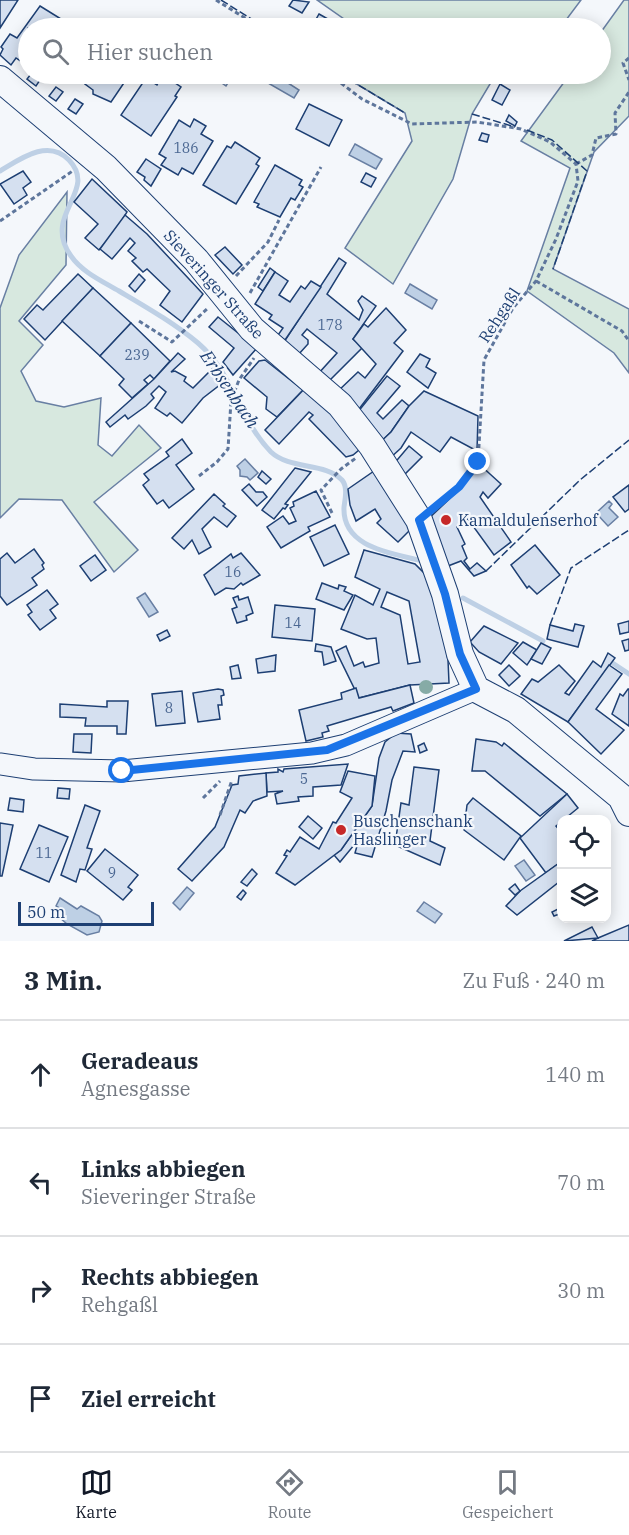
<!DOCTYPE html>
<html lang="de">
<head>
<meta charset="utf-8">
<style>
  :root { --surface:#fff; --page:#f6f6f7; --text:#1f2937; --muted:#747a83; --line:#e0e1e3; --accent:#111827 }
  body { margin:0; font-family:"IBM Plex Serif",serif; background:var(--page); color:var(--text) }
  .controls { position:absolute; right:18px; bottom:18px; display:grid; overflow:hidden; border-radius:12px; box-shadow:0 3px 15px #0003 }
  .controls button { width:54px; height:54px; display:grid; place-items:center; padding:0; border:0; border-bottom:2px solid var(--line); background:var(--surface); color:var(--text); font:30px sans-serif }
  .scale { position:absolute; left:18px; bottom:15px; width:136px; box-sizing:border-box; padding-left:6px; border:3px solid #1d3f73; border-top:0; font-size:16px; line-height:21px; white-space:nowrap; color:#1d3f73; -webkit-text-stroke:4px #f4f7fb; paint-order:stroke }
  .stop { position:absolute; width:18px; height:18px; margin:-14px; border:4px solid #1a73e8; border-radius:50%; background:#fff }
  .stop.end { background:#1a73e8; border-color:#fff; box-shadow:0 2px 6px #0008 }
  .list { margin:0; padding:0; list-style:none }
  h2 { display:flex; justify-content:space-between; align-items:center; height:78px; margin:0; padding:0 24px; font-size:26px }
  h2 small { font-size:20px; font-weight:400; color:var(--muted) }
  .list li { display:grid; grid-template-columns:39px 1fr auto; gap:18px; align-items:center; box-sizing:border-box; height:108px; padding:0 24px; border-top:2px solid var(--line) }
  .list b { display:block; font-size:22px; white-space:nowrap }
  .list p { margin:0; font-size:20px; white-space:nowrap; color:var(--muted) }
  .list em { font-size:20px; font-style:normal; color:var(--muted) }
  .icon { flex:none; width:33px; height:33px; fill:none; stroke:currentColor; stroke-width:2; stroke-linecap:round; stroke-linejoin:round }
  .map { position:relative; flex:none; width:629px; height:941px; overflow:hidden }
  .search { position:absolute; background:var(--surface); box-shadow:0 3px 15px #0003; left:18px; right:18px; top:18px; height:66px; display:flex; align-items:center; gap:15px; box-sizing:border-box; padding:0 21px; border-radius:33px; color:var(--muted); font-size:22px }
  .sheet { height:510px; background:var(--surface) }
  nav { display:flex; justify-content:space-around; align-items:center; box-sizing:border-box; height:84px; border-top:2px solid var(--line); background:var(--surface); font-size:16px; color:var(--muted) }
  nav a { display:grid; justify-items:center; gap:3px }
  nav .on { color:var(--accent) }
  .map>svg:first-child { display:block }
  .green { fill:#d7e8df; stroke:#687fa3; stroke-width:1.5 }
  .water { fill:#bed0e5; stroke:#687fa3; stroke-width:1.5 }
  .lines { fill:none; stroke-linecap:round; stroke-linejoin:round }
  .stream { stroke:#bed0e5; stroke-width:5 }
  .building { fill:#d5e0f0; stroke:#1d3f73; stroke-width:1.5; fill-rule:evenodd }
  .minor-casing { stroke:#1d3f73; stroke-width:23 }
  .major-casing { stroke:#1d3f73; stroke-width:28 }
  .path { stroke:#5e769c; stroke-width:3; stroke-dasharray:4.5 3; stroke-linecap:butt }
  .minor { stroke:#f4f7fb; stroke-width:21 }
  .major { stroke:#f4f7fb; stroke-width:26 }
  .fence { stroke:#1d3f73; stroke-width:1.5; stroke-dasharray:8 3; stroke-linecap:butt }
  .tree { fill:#86aba6 }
  .route { stroke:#1a73e8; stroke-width:8 }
  .poi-dot { fill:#c62828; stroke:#f4f7fb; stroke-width:2 }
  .labels { text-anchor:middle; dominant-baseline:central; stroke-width:4.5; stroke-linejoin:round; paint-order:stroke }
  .number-label { font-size:14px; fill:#4b6792 }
  .street-label { font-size:16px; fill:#1d3f73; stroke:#f4f7fb }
  .poi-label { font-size:16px; fill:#1d3f73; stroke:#f4f7fb; text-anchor:start }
  .water-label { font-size:18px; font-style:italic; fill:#1d3f73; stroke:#f4f7fb }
</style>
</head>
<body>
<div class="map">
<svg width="629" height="941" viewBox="0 0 629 941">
  <rect width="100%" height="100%" fill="#f4f7fb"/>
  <g class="green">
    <polygon points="317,0 581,0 560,28 357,28"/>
    <polygon points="624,0 629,0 629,116 594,152 553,269 629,309 629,373 614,353 527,291 570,168 521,141 570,74 600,74 601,32"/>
    <polygon points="340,74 496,74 472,114 453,179 393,284 345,248 412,141 405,113"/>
    <polygon points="67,192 66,265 19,321 43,345 21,371 36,401 64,407 101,398 98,445 112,456 139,425 161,448 94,502 138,550 114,572 62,500 19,499 0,518 0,308 19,255"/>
  </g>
  <g class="water">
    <polygon points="209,74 230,74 233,75 226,86"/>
    <polygon points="274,74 299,90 294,98 268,83"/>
    <polygon points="355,144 382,159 376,169 349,155"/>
    <polygon points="410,284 437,300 432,309 405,293"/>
    <polygon points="245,459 258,473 250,480 247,477 240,476 240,470 237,466"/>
    <polygon points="609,501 612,504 609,508 618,517 608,526 596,513"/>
    <polygon points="145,593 158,612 149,617 137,598"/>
    <polygon points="524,860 535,875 526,881 515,866"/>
    <polygon points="187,887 194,893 180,910 173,903"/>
    <polygon points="60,898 77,909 81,906 99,916 102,921 99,932 87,935 67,924 59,917 63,910 56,906"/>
    <polygon points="424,902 442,914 435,923 417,911"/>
  </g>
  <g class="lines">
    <g class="stream">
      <path d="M0,171C20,159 48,138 69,160C99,192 41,214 71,256C82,272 102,281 119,291C146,307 174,323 198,343C233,373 240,421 271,452C290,470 325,462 342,480C348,487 345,499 344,507C342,548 392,553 422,561"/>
      <polyline points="463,598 543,641"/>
      <polyline points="611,662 629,674"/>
    </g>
  </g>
  <g class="building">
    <polygon points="0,0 18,0 0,28"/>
    <polygon points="293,0 309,2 302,13 289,6"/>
    <polygon points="40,6 74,27 28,28 28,66 16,58 11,65 0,55 3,49 1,47 10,34 17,38"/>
    <polygon points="319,14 335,23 332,28 304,28 310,19 315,21"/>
    <polygon points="31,74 44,74 36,86 27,79"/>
    <polygon points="69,74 92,74 83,83"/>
    <polygon points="92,74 130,74 111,102 93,94 93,90 85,84"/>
    <polygon points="146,78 157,85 160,79 166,82 169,79 181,87 175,96 177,97 151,136 121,115"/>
    <polygon points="500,84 510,90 502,105 492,100"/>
    <polygon points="56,87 63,92 56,101 49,96"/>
    <polygon points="75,99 83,104 76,114 68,109"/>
    <polygon points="309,104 342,120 329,146 296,129"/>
    <polygon points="509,115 517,122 515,126 506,121"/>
    <polygon points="194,119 206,126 201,134 213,141 193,174 182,168 178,175 161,165 166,158 159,154 179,120 190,127"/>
    <polygon points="482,133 489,135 487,142 479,140"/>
    <polygon points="235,142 260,158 256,164 259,166 236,204 203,185 227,146 231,148"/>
    <polygon points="146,159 161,169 151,186 144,180 145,177 137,172"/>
    <polygon points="275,165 302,180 299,185 303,187 295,200 291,198 280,217 257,207 259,204 254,202"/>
    <polygon points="23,171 31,182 23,188 27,195 14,204 0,184"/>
    <polygon points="366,173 376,178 371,187 361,182"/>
    <polygon points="92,179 127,212 116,230 99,250 85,238 98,224 74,202"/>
    <polygon points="125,215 147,234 203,294 182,322 160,305 170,291 147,269 143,272 132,261 136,258 128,251 135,243 130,238 112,259 100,249"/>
    <polygon points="225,247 242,265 233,274 215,255"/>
    <polygon points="339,258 346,263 327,294 359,320 363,310 358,301 362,296 376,306 353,339 363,347 328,382 318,374 337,353 307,329 302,335 308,340 308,344 298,355 282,345"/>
    <polygon points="270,268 275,272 263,291 258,287"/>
    <polygon points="275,272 288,281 279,295 290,302 301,286 305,289 311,281 321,287 285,340 278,335 283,328 269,319 272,315 255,304"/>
    <polygon points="78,274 93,288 45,340 24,319 37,305 43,310"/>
    <polygon points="139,274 145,280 135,292 129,286"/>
    <polygon points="93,288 131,323 100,356 62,321"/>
    <polygon points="386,308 406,330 394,343 403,351 356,413 336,393 358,372 365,378 376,364 353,339 364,324 368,327"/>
    <polygon points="218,317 257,348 233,375 223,362 234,348 209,327"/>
    <polygon points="131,323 170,361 154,379 150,375 144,380 148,384 132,398 119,385 124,379 100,356"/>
    <polygon points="178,353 185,359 171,372 175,371 186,377 184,381 193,388 212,369 221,384 203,398 182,423 170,413 167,416 155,408 166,392 159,386 151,394 154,398 146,406 128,419 125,415 110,427 106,422 154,379"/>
    <polygon points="420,354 430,359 426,367 436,373 428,388 407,372"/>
    <polygon points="265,360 303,390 277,417 266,409 267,397 244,378 259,361"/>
    <polygon points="387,376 400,386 377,413 383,419 402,400 409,406 391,432 379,444 357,413"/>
    <polygon points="309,384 365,445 353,455 346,457 309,419 313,415 309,412 279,444 265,430"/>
    <polygon points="424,391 478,416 477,451 451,437 440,452 411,432 401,448 388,460 377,445 391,432 409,406"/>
    <polygon points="182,439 192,453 176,465 194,489 169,508 163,500 157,504 143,485 149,480 144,474 169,456 166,452"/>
    <polygon points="409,446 422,457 401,478 392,466"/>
    <polygon points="479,464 501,484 488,498 483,492 480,497 511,542 494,555 468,519 457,527 465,544 462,546 467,558 464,561 470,569 477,563 486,571 474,576 461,561 448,566 425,522 461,488"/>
    <polygon points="295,468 311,472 285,504 288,505 285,509 283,508 274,519 262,510"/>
    <polygon points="377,469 416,524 398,542 377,523 381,519 375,509 356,521 350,505 348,489"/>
    <polygon points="262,471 271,479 266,484 258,477"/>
    <polygon points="249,484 256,492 263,492 267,497 257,506 242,490"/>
    <polygon points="629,485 629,509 625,512 613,497"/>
    <polygon points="316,491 330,517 308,527 310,531 281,548 267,527 283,516 289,524 296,521 290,508 294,506 293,502"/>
    <polygon points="214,494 225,504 223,506 236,516 227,527 214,517 202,529 211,547 199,554 192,540 184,549 172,538"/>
    <polygon points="335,525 349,554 324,566 310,537"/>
    <polygon points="535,545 560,575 537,594 529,586 527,588 511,565"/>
    <polygon points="34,549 44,563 42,565 44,569 32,578 37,585 7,605 0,596 0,559 7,553 15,563"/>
    <path d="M364,550L415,564L427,576L440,613L448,660L449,683L410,685L359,698L336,651L346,646L354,666L363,662L365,667L379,663L376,638L367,639L341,629L355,595L373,605L380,589L355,577ZM387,592L409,601L420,662L408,664L400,615L381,607Z"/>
    <polygon points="241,553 260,575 243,585 241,583 234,589 226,588 215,595 204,575 231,554 233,558"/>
    <polygon points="95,555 106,570 91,581 80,566"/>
    <polygon points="322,583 338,589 339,585 346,587 344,591 353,595 344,610 316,599"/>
    <polygon points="47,590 58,604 50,610 56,618 40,630 28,615 32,612 27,605"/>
    <polygon points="238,596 239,600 248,597 253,613 246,616 247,620 237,623 232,609 237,607 233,598"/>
    <polygon points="275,605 315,609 312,641 272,637"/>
    <polygon points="629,621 629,632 620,634 618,624"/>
    <polygon points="575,624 584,626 578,647 547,639 550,625 573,631"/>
    <polygon points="484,626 518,643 501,664 479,652 470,642"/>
    <polygon points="167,630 170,636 160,641 157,635"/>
    <polygon points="629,639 629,650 625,651 622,641"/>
    <polygon points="523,642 537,650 527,665 513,653"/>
    <polygon points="541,643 551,648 542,664 531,659"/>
    <polygon points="316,644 331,647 336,661 324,665 322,652 315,651"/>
    <polygon points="608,653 615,658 568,722 521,694 532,679 538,682 559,665 575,681 565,693 569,695 593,661 601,667"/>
    <polygon points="276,655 275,671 258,673 256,659"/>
    <polygon points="238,665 241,678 232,679 230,667"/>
    <polygon points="509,665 520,676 509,686 499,675"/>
    <polygon points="609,665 622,674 596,709 624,730 601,754 568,722"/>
    <polygon points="410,685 414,703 393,711 391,707 327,726 329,731 322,733 323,737 306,741 299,710 342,699 341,693 356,688 359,698"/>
    <polygon points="218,689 223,690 224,695 221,696 222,705 218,705 220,719 198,722 193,693"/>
    <polygon points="628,689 629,689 629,726 612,714 620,694 623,696"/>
    <polygon points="182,691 185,723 156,726 152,694"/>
    <polygon points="107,701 128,701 126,734 117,734 117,726 85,726 86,718 60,717 60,704 107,707"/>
    <polygon points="396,733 411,734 415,752 403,751 392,780 386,811 372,857 355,853 357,846 354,845 340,862 334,855 341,850 372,806 379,758 385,742"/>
    <polygon points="74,734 92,734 91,753 73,752"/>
    <polygon points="476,739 496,742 502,746 504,743 567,794 540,816 485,771 472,771"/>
    <polygon points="424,743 427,750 420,753 418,746"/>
    <polygon points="348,764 341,785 313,787 313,796 298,797 299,801 277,804 275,794 283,791 267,792 266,773 278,772 278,769 283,772 284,769"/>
    <polygon points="414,767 439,770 430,841 445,848 440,865 395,845 401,803 409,805"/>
    <polygon points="348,771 375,776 372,806 341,850 295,885 276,873 287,856 284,855 287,850 290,852 300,837 319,849 333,822 336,823 352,798 340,792"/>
    <polygon points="266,773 267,796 253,801 245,813 240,810 224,847 192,881 178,869 215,827 232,785 238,784 239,776"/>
    <polygon points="58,788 70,789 69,799 57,798"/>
    <polygon points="567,794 578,808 556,826 562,833 562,861 546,873 520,838"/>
    <polygon points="10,798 24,800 23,812 8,810"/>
    <polygon points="473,798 521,836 504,860 464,830 467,805"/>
    <polygon points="85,805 100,811 87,848 92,849 85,870 80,869 76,882 61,875"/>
    <polygon points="308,816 322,828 313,839 299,827"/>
    <polygon points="0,823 13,825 2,876 0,876"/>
    <polygon points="39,825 68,837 49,882 20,869"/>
    <polygon points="105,849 138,875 128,887 132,890 123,900 87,871"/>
    <polygon points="562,861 562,885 559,882 517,915 506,906 520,891"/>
    <polygon points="252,869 257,874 247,886 241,882"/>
    <polygon points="515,884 520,891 515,895 509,889"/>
    <polygon points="243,890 246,893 241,900 237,897"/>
    <polygon points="562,907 562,913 554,916 552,912"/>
    <polygon points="629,925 629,941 592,941 598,938"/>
    <polygon points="592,927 598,938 564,941"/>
  </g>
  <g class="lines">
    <g class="minor-casing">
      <polyline id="minor" points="0,764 34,769 122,771 312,753 346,745 476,689"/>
    </g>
    <g class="major-casing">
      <polyline id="major" points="0,79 106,168 196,260 252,329 340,405 372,446 419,520 445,594 460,654 476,689 516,710 621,797 629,813"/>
    </g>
    <g class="path">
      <polyline points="216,0 261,28"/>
      <polyline points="629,58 623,63 629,80"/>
      <polyline points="329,74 362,99 412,124 477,122 521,129 550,142 576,164 578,181 556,239 536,281 513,308 484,360 478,462 459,487 436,506"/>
      <polyline points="576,164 592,155 596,138 616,134 615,113 629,92"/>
      <polyline points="0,221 74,170"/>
      <polyline points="236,276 268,242 279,220"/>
      <polyline points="536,281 622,331 629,341"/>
      <polyline points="250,293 321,167"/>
      <polyline points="139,321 172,342 208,308"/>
      <polyline points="199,476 217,462 228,449 231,401 239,380 254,358"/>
      <polyline points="332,513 321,490 341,469 356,458"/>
      <polyline points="203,798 220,781"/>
      <polyline points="220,815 232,780"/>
    </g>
    <use href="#minor" class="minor"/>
    <use href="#major" class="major"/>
    <g class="fence">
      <polyline points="221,0 266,28"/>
      <polyline points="340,74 405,113"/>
      <polyline points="472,114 515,127"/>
      <polyline points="527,130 552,140 587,171 553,269"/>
      <polyline points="486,571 580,480 629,440"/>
      <polyline points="550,625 571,568 629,530"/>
    </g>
  </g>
  <circle class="tree" cx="426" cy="687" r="7"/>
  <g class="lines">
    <polyline class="route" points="122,771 327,750 476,689 460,654 445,594 419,520 459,487 478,462"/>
  </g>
  <g class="poi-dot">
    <circle cx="446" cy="520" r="6"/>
    <circle cx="341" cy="830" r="6"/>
  </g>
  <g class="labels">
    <g class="number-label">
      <text x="186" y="148">186</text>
      <text x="330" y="325">178</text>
      <text x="137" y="355">239</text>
      <text x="233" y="572">16</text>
      <text x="293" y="623">14</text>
      <text x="169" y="708">8</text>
      <text x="304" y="779">5</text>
      <text x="44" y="853">11</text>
      <text x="112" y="873">9</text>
    </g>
    <g class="street-label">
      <text transform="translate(214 284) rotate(48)">Sieveringer Straße</text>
      <text transform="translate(499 315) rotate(-57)">Rehgaßl</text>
    </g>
    <g class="poi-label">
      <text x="458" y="520">Kamaldulenserhof</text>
      <text x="353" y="821">Buschenschank<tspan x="353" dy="18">Haslinger</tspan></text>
    </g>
    <g class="water-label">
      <text transform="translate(230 389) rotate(56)">Erbsenbach</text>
    </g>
  </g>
</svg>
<div class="controls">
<button><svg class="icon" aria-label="locate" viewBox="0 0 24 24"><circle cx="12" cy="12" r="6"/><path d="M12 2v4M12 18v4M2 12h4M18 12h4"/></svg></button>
<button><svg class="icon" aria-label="layers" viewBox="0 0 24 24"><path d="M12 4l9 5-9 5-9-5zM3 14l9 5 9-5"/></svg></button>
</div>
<div class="scale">50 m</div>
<div class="stop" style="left:122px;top:771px"></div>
<div class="stop end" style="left:478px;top:462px"></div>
<div class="search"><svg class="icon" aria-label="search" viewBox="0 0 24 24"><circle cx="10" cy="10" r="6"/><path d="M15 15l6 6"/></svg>Hier suchen</div>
</div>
<section class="sheet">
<h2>3 Min.<small>Zu Fuß · 240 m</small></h2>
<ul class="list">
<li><svg class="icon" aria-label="ahead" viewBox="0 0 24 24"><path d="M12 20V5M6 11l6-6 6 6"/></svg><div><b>Geradeaus</b><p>Agnesgasse</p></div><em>140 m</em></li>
<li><svg class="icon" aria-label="left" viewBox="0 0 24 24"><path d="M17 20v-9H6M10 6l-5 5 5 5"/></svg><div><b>Links abbiegen</b><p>Sieveringer Straße</p></div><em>70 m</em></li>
<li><svg class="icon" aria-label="right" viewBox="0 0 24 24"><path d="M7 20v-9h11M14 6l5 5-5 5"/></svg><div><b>Rechts abbiegen</b><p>Rehgaßl</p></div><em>30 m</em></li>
<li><svg class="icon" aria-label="arrive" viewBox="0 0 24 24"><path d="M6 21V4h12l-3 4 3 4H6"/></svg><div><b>Ziel erreicht</b></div></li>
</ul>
</section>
<nav>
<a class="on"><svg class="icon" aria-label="map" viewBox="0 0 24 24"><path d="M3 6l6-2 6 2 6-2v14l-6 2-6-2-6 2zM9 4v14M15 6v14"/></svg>Karte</a>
<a><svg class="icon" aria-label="directions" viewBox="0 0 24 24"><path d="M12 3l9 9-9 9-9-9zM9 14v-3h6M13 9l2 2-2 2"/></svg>Route</a>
<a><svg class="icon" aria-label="saved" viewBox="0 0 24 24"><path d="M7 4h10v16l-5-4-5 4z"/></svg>Gespeichert</a>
</nav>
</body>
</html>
